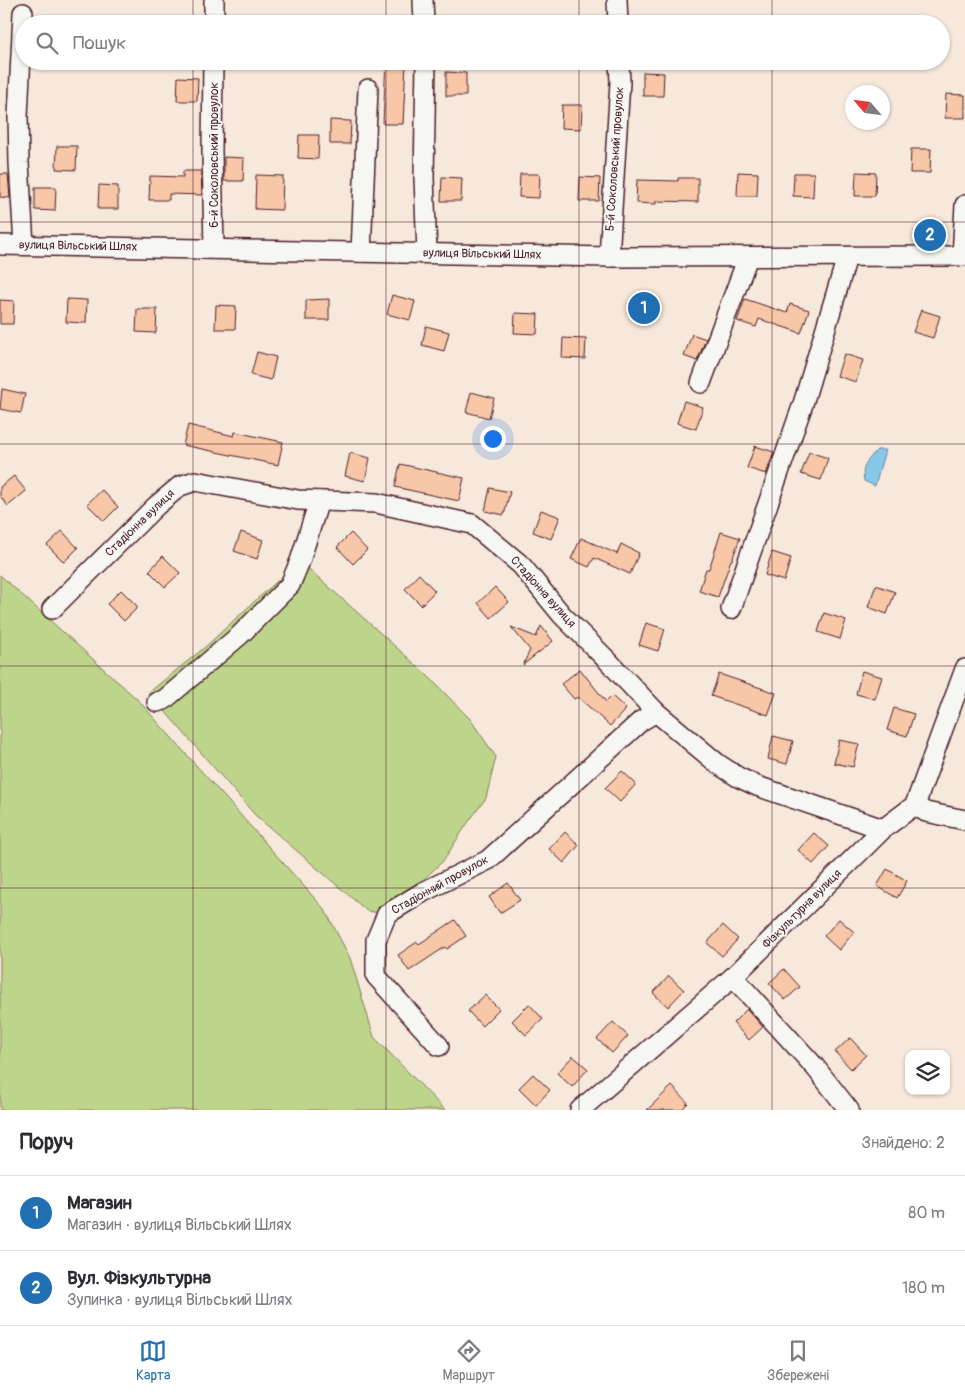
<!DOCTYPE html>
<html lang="uk">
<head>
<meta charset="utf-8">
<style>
  :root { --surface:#fff; --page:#f2f2f3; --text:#2b2b33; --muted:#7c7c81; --line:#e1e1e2; --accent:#1f6fb2 }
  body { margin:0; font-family:Pangolin,sans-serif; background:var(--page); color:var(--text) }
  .controls { position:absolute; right:15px; bottom:15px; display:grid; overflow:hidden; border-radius:10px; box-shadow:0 1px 4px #0004 }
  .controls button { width:45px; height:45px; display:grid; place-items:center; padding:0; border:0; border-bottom:1px solid var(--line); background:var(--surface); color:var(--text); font:25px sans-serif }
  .compass { position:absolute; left:845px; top:85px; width:45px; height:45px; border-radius:50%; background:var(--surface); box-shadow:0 1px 4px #0004; rotate:298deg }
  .you { position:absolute; left:492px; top:438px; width:18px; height:18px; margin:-12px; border:4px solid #fff; border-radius:50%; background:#1a73e8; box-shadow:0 0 0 8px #1a73e833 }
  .badge { display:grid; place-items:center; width:32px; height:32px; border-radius:50%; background:var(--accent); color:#fff; font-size:16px; font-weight:700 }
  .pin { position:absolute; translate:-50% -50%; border:2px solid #fff; box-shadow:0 1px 5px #0006 }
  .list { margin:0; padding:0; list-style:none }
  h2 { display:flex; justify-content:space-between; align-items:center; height:65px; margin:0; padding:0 20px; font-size:21px }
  h2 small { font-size:16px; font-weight:400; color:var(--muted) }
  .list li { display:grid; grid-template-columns:32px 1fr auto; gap:15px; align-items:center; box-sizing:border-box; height:75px; padding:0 20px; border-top:1px solid var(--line) }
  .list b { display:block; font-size:19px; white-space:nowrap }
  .list p { margin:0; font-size:16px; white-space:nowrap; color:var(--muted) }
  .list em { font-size:16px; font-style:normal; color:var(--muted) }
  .icon { flex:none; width:28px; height:28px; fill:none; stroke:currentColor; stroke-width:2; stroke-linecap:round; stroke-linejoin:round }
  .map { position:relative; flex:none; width:965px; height:1110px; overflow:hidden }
  .search { position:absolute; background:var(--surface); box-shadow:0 1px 4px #0004; left:15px; right:15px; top:15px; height:55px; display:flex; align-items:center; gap:12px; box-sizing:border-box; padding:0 18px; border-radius:28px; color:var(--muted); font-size:19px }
  .sheet { height:215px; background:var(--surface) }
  nav { display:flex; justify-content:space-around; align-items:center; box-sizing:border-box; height:70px; border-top:1px solid var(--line); background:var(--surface); font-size:14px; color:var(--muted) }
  nav a { display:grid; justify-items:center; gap:2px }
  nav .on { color:var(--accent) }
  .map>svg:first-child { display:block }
  .green { fill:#bdd58b; stroke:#847a5b }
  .water { fill:#86c8e7; stroke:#6e849c }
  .building { fill:#f8c7a8; stroke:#4a1f2b }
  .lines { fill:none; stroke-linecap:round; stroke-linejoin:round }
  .minor-casing { stroke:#4a1f2b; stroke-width:22 }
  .minor { stroke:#f6f6f2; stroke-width:19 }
  .grid { fill:none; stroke:#4a1f2b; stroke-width:1; stroke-opacity:0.55 }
  .labels { text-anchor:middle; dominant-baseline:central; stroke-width:4; stroke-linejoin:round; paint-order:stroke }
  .street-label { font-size:12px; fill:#4a1f2b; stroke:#f6f6f2 }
</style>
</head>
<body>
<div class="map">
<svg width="965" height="1110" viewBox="0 0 965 1110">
  <rect width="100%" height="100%" fill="#f7e8dc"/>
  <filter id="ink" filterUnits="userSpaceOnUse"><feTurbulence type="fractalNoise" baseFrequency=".02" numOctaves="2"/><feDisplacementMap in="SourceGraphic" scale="10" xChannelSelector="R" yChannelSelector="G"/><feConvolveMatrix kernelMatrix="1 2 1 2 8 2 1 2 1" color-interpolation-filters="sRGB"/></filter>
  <g filter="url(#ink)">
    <g class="green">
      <polygon points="300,561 427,675 470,719 496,757 486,798 467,824 443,861 387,914 367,911 255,815 157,702 148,693 204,648 257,599"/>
      <polygon points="0,575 138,700 325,910 350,958 374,1037 445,1110 0,1110"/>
    </g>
    <path class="water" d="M877,450H885L875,486L864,481C861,466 867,461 877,450Z"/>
    <g class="building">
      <polygon points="386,61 406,62 403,124 383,124"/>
      <polygon points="446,72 466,73 466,96 446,96"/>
      <polygon points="643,72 664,73 663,96 643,96"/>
      <polygon points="178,77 198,78 197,101 177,101"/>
      <polygon points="946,94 965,95 965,118 945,118"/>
      <polygon points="562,105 582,105 581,129 561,128"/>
      <polygon points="330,120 351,121 350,144 330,144"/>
      <polygon points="299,135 319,135 318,159 298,158"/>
      <polygon points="57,146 77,146 76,170 56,169"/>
      <polygon points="911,149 931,149 930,173 910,173"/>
      <polygon points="224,157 244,158 243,181 224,181"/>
      <polygon points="183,171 201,171 202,195 169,194 169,200 149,200 150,176 183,177"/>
      <polygon points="738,172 758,173 757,196 737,196"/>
      <polygon points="856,172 876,173 875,196 855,196"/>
      <polygon points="794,173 814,173 813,197 793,196"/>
      <polygon points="0,174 8,174 10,198 0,197"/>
      <polygon points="520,174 540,174 539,198 519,197"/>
      <polygon points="256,175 283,176 282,210 255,209"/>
      <polygon points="442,177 462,178 461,201 441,201"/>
      <polygon points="580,177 600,178 599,201 579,201"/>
      <polygon points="678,178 698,178 698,202 656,201 656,204 636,203 637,180 678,181"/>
      <polygon points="99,185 118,186 118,209 98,209"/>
      <polygon points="35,187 56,187 55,211 35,210"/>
      <polygon points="392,295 415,301 410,320 387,314"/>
      <polygon points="633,297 656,298 655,319 632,318"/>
      <polygon points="67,299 87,300 86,323 66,322"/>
      <polygon points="329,299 329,320 306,320 306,300"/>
      <polygon points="745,299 787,313 790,304 809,310 801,333 759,319 756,327 737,321"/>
      <polygon points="0,300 14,301 13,324 0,324"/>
      <polygon points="216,305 236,306 235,329 215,329"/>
      <polygon points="137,309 157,309 156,333 136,332"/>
      <polygon points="921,310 940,316 933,338 913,332"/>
      <polygon points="515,313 538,314 537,334 514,333"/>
      <polygon points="426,326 449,332 444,351 422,345"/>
      <polygon points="692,334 706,339 697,361 684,356"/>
      <polygon points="563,338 586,339 585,359 562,358"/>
      <polygon points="257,352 276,357 271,380 251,375"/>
      <polygon points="844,354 863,360 856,382 837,376"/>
      <polygon points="2,389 25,394 21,413 0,409"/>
      <polygon points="471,392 494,398 489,418 466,412"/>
      <polygon points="684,401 703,407 696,429 677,423"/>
      <polygon points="188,425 234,436 235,432 283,442 278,465 183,445"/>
      <polygon points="755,446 774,452 766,474 747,468"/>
      <polygon points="809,452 828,458 821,480 801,474"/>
      <polygon points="350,453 370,458 365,481 345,476"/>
      <polygon points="400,464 464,478 459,501 395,487"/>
      <polygon points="14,476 26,491 8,506 0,496 0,487"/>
      <polygon points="490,488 510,492 504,515 485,511"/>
      <polygon points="102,490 118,507 104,521 87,504"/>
      <polygon points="541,510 560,517 551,539 533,532"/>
      <polygon points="62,531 78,548 64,562 47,545"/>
      <polygon points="241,532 263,540 257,559 234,551"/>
      <polygon points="721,532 740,538 732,560 731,560 718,597 699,591 706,569 709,569"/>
      <polygon points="351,533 367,550 353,564 337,547"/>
      <polygon points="581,538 617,554 621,544 639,553 630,574 594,558 589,567 571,559"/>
      <polygon points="772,552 791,558 784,581 765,575"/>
      <polygon points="163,556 180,573 165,587 149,571"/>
      <polygon points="419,574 435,591 421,605 405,589"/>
      <polygon points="876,585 895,592 887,614 868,607"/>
      <polygon points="495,587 509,602 491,618 478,603"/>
      <polygon points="121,590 138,607 124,621 107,604"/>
      <polygon points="824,613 846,620 840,639 818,632"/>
      <polygon points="646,623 665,629 658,651 639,645"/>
      <polygon points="541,626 553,641 523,665 530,650 511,627 536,637"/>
      <polygon points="580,669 606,702 612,696 626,709 610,726 578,697 574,699 561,684"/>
      <polygon points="862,671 882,677 875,699 856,694"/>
      <polygon points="719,674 776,693 768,715 711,696"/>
      <polygon points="894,708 914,714 907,736 887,730"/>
      <polygon points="773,736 793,741 787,764 768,759"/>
      <polygon points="839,740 859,744 853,767 834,763"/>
      <polygon points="622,771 636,784 620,802 605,788"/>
      <polygon points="565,832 579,845 564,863 549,849"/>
      <polygon points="814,833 829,846 813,864 798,850"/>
      <polygon points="887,869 907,881 897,898 877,886"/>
      <polygon points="508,883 520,900 500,913 489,897"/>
      <polygon points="839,919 854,932 839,950 824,936"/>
      <polygon points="455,920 466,936 447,949 445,947 409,971 398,955 417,942 419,944"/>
      <polygon points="723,925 738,939 722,956 707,943"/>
      <polygon points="784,969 800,987 785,1000 769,983"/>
      <polygon points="669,976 684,990 668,1007 653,993"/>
      <polygon points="485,995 499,1009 482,1026 468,1011"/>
      <polygon points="529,1004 543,1019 526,1035 512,1021"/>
      <polygon points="747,1009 763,1027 749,1040 733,1023"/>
      <polygon points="613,1022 628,1036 612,1053 597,1039"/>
      <polygon points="850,1038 866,1055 851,1069 835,1052"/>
      <polygon points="573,1056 588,1069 572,1087 557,1073"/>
      <polygon points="533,1074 550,1090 536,1105 519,1088"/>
      <polygon points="672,1086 688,1103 681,1110 647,1110"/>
    </g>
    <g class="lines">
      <g class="minor-casing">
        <g id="minor">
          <polyline points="423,0 424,24"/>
          <polyline points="617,0 618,24"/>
          <polyline points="23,13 18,116 19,163 24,245"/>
          <polyline points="214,24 214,0"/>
          <polyline points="213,61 212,150 214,249"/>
          <polyline points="426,61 424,178 427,253"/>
          <polyline points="0,245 609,257 965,256"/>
          <polyline points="361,252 368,89"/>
          <polyline points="962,256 965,205"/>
          <polyline points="609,257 620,82 619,61"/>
          <polyline points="701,383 748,257"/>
          <polyline points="52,609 156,506 180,486 195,481 298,500 376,503 472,524 521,565 562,615 609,662 656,712 718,764 738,777 757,786 883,829"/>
          <polyline points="731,609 803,404 847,257"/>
          <polyline points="157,702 164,700 240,635 290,585 300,561 319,501"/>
          <polyline points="915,805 926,812 965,820"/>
          <polyline points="733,977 815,1067 849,1110"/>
          <polyline points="439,1046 376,976 376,940 387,914 423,892 488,860 641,721 656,712"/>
          <polyline points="580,1110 733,977 883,829 915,805 965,669"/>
        </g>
      </g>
      <use href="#minor" class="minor"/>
    </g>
  </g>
  <path class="grid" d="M193,0V24M386,0V24M579,0V24M772,0V24M193,61V1110M386,61V1110M579,61V1110M772,61V1110M0,222H965M0,444H965M0,666H965M0,888H965"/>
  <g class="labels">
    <g class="street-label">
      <text transform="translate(214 155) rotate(-90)">6-й Соколовський провулок</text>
      <text transform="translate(615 159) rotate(-86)">5-й Соколовський провулок</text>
      <text transform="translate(78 246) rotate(1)">вулиця Вільський Шлях</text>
      <text transform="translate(482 254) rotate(1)">вулиця Вільський Шлях</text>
      <text transform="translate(140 523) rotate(-44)">Стадіонна вулиця</text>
      <text transform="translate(543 592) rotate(48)">Стадіонна вулиця</text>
      <text transform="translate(440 885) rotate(-29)">Стадіонний провулок</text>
      <text transform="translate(802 909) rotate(-45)">Фізкультурна вулиця</text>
    </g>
  </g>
</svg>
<div class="controls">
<button><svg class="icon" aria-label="layers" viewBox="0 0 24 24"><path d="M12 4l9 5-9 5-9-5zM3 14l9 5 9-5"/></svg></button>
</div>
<svg class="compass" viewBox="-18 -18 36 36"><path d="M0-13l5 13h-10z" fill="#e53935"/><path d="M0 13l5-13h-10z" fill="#7c7c81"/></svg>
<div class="you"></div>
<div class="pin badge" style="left:644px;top:308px">1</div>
<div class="pin badge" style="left:930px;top:235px">2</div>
<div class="search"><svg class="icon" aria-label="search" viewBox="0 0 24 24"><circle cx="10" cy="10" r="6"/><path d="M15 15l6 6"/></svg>Пошук</div>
</div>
<section class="sheet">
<h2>Поруч<small>Знайдено: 2</small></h2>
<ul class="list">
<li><span class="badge">1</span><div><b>Магазин</b><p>Магазин · вулиця Вільський Шлях</p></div><em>80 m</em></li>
<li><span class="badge">2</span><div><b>Вул. Фізкультурна</b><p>Зупинка · вулиця Вільський Шлях</p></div><em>180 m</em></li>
</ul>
</section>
<nav>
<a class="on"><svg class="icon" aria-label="map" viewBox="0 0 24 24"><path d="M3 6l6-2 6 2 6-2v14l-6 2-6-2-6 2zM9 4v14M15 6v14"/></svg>Карта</a>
<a><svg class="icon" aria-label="directions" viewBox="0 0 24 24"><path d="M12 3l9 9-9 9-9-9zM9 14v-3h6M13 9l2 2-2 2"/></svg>Маршрут</a>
<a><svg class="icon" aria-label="saved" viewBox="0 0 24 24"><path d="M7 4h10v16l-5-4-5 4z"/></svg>Збережені</a>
</nav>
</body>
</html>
